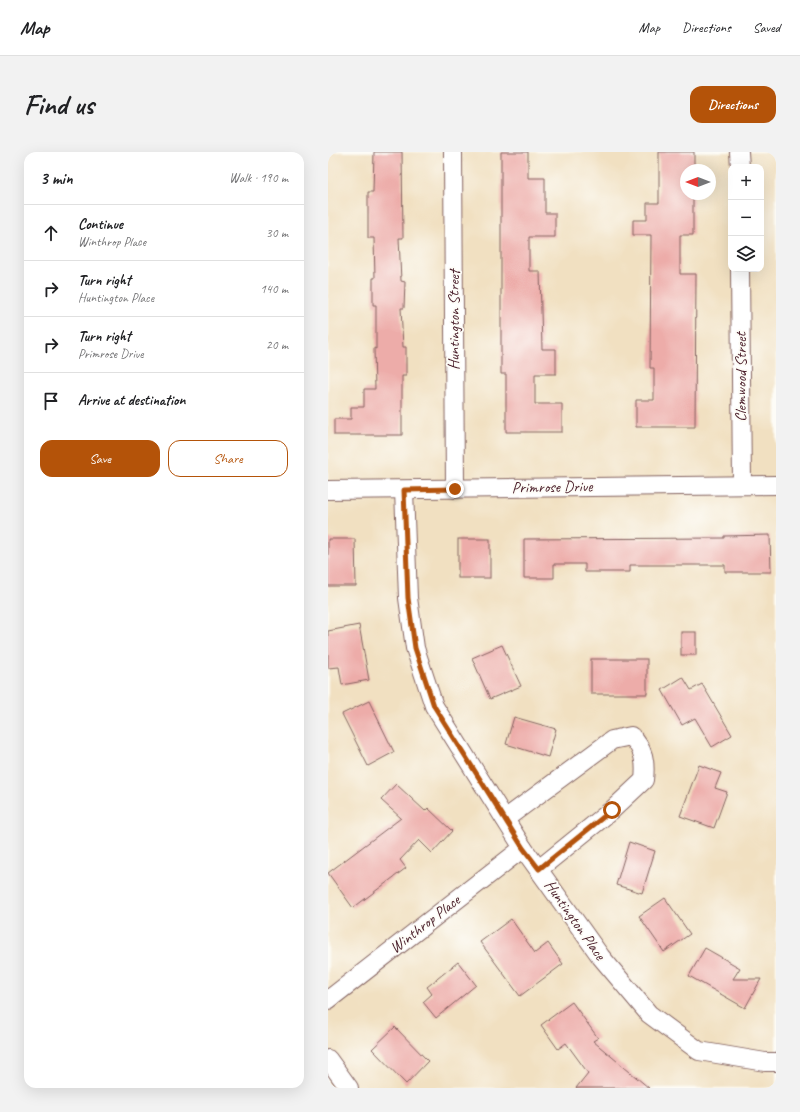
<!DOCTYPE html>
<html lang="en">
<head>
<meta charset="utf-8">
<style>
  :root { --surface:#fff; --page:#f2f2f2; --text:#202124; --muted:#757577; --line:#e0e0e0; --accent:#b45309 }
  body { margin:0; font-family:Caveat,sans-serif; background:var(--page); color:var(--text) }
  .controls { position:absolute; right:12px; top:12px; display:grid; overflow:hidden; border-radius:8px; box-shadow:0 4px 16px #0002 }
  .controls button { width:36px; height:36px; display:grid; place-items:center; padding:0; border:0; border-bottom:1px solid var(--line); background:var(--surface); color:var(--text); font:20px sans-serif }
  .compass { position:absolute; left:352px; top:12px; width:36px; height:36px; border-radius:50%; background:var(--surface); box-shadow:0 4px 16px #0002; rotate:270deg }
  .stop { position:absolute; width:12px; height:12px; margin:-9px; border:3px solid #b45309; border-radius:50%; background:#fff }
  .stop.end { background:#b45309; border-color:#fff; box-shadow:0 1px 4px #0008 }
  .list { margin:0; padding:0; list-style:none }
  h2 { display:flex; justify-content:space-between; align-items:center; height:52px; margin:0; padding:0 16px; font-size:17px }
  h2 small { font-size:13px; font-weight:400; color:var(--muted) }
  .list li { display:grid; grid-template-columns:26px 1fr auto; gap:12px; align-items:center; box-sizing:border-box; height:56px; padding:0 16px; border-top:1px solid var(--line) }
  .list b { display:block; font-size:15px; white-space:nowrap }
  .list p { margin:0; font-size:13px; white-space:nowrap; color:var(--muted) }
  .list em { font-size:13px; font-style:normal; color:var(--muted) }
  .actions { display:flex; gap:8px; padding:12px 16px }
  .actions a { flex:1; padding:9px 0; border:1px solid var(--accent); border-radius:12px; text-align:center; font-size:14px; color:var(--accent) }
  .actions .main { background:var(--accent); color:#fff }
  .icon { flex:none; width:22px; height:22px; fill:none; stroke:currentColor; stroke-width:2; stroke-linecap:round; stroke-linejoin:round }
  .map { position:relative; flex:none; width:448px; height:936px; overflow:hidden; border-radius:12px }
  header { display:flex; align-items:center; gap:24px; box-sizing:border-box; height:56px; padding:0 20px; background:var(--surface); border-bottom:1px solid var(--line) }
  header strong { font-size:19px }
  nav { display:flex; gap:22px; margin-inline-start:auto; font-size:14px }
  .intro { display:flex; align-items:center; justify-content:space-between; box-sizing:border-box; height:96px; padding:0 24px }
  h1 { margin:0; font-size:28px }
  .button { padding:10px 18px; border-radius:12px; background:var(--accent); color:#fff; font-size:14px; font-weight:700 }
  main { display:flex; gap:24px; padding:0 24px }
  aside { flex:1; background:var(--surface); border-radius:12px; box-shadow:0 4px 16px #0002 }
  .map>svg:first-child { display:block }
  .building { fill:#edaca9 }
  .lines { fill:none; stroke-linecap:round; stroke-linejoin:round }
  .street-casing { stroke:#846360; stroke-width:20 }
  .street { stroke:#fff; stroke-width:18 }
  .route { stroke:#b45309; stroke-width:5 }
  .labels { text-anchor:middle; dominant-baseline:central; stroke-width:3.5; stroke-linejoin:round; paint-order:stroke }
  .street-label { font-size:16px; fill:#4a1f2b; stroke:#fdfcf7 }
</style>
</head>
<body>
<header>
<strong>Map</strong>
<nav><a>Map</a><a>Directions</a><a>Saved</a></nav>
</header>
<div class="intro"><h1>Find us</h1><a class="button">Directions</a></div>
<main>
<aside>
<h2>3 min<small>Walk · 190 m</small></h2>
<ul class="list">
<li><svg class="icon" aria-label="ahead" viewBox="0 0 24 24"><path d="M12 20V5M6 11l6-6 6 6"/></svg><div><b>Continue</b><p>Winthrop Place</p></div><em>30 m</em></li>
<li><svg class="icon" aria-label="right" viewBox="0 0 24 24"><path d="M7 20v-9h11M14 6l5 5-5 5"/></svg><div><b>Turn right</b><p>Huntington Place</p></div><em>140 m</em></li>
<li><svg class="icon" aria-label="right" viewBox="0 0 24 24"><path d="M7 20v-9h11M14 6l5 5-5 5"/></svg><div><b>Turn right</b><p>Primrose Drive</p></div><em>20 m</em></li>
<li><svg class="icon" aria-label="arrive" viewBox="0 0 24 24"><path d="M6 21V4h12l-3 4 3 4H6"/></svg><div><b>Arrive at destination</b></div></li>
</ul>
<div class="actions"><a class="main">Save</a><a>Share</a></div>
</aside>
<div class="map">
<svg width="448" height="936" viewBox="0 0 448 936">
  <rect width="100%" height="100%" fill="#fdfcf7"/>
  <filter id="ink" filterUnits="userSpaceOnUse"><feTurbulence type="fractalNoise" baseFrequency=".025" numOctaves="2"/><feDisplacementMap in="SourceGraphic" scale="8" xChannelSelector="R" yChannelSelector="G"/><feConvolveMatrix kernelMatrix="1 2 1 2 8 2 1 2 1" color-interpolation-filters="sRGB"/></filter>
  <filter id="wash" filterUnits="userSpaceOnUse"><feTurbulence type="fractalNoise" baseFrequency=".012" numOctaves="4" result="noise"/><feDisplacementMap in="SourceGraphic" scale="16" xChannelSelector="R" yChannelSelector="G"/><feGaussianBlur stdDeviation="0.9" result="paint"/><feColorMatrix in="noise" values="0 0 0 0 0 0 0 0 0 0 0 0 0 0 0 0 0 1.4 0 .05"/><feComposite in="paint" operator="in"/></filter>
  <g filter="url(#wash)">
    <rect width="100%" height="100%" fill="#f1e0c1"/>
    <g id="blocks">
      <g class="building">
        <polygon points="46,0 74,0 75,86 71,86 73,129 77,130 76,156 73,156 75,195 78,195 78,224 74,224 74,283 6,283 6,267 23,267 23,255 36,255 36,237 47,237 46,196 48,197 48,153 45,153 45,126 47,126 46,86 40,86 40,40 45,40"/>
        <polygon points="173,0 200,0 200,26 217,26 217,61 227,61 227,85 201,85 201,119 212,119 214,197 228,197 228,222 207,222 207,252 234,252 234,280 178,280 178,222 173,222"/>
        <polygon points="331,0 366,0 366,16 365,18 358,18 358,42 365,42 365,83 352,83 352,122 368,122 367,275 308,275 308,248 326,248 326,216 322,216 323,83 305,83 305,68 319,68 319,51 331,51"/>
        <polygon points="442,383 443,420 397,420 397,413 302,413 302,420 257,420 257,412 226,412 226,426 196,426 196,387 396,386 396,384"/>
        <polygon points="0,387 27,387 28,434 0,434"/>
        <rect x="130" y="387" width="32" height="39"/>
        <polygon points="31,473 41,528 14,533 11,515 0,516 0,479"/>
        <rect x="353" y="480" width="15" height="23"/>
        <polygon points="174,493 193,534 162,547 144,506"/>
        <rect x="263" y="507" width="56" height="35"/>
        <polygon points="355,525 363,538 374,532 404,583 384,595 367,566 354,573 334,538"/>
        <polygon points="41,549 66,600 40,614 14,562"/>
        <polygon points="186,565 228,577 220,605 178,592"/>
        <polygon points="371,613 393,621 387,636 399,640 386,676 352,664"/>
        <polygon points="68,632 97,659 100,656 124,679 104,701 91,688 72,708 78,716 25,756 0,721 73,666 53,648"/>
        <polygon points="301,690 327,699 314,741 288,733"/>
        <polygon points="337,746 362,782 336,800 311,764"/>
        <polygon points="183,767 207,801 220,791 235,812 192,844 152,790"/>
        <polygon points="377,796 412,816 405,827 433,827 417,856 361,824"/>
        <polygon points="130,810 148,833 108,866 95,850 104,842 99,835"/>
        <polygon points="244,850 270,886 265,889 321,936 248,936 260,921 238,891 230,897 213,873"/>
        <polygon points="67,875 100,909 78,932 44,897"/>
      </g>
    </g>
  </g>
  <g filter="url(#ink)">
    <use href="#blocks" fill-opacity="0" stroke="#846360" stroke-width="1"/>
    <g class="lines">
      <g class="street-casing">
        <g id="street">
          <polyline points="125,0 127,337"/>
          <polyline points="411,0 412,15"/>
          <polyline points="412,117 414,333"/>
          <polyline points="0,338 448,333"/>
          <polyline points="76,338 80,446 87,496 106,554 195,696 273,805 321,862 371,899 437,910 448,910"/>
          <path d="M177,667L284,588L303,584C316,597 318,610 316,628L284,658L211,717"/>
          <polyline points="0,848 195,696"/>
          <polyline points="0,907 21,936"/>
        </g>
      </g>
      <use href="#street" class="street"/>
    </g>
  </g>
  <g class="lines" filter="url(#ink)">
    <polyline class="route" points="127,337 76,338 80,446 87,496 106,554 195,696 211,717 284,658"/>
  </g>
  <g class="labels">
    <g class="street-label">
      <text transform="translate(126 168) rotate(-90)">Huntington Street</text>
      <text transform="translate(413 225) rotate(-90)">Clemwood Street</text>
      <text transform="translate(224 335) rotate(-1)">Primrose Drive</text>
      <text transform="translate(247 768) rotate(55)">Huntington Place</text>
      <text transform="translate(97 772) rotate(-38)">Winthrop Place</text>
    </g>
  </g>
</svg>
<div class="controls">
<button>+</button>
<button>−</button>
<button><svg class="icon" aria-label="layers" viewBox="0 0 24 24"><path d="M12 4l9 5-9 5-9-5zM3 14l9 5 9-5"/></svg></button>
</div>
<svg class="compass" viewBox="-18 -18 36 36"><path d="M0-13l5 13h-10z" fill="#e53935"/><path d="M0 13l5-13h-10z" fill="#757577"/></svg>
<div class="stop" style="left:284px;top:658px"></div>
<div class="stop end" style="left:127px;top:337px"></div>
</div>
</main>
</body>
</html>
